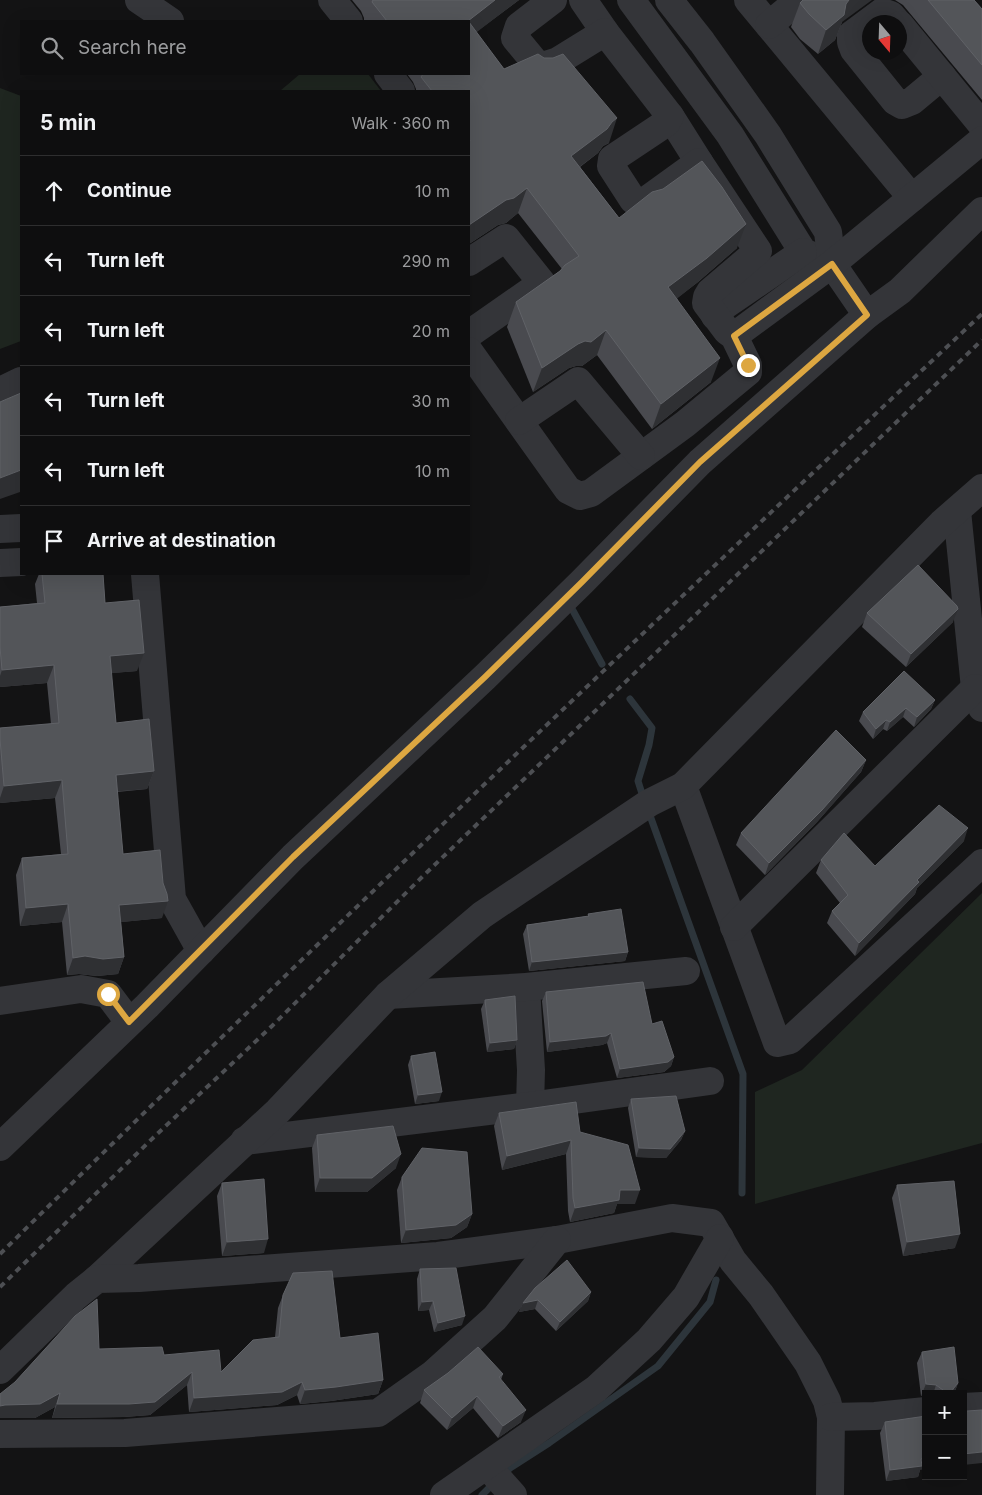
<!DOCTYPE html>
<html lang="en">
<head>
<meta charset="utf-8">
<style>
  :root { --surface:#0e0e0f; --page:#171718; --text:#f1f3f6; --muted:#9b9c9e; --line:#2e2e2f }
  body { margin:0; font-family:Inter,sans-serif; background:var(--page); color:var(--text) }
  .controls { position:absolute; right:15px; bottom:15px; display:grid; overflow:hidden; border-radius:0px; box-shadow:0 5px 20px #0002 }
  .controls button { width:45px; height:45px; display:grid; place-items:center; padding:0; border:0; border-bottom:1px solid var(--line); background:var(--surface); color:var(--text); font:25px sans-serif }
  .compass { position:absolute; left:862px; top:15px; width:45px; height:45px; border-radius:50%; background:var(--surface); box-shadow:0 5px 20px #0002; rotate:161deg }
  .stop { position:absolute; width:15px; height:15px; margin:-11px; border:4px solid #dda741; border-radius:50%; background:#fff }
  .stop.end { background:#dda741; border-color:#fff; box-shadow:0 1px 5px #0008 }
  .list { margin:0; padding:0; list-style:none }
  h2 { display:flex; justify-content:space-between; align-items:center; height:65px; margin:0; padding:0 20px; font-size:21px }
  h2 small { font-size:16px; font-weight:400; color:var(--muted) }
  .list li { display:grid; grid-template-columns:32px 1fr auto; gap:15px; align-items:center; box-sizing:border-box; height:70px; padding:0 20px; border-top:1px solid var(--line) }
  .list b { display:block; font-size:19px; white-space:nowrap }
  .list em { font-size:16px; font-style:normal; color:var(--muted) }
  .icon { flex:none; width:28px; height:28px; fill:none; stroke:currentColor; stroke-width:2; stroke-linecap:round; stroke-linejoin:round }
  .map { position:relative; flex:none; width:982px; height:1495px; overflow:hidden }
  .search { position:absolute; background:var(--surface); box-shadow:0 5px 20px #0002; left:20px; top:20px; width:450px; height:55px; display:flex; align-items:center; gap:12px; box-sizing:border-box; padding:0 18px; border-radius:0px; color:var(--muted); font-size:19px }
  .panel { position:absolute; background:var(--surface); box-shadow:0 5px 20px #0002; left:20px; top:90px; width:450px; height:485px; border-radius:0px }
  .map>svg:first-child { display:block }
  .green { fill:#1f2620 }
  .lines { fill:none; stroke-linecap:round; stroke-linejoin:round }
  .stream { stroke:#2d353b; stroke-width:7 }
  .minor { stroke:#343539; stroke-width:28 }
  .rail { stroke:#4d4f53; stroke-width:4; stroke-dasharray:6 5; stroke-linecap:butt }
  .wall { fill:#494a4f }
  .shaded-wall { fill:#2f3033 }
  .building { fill:#535559; stroke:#606267 }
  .route { stroke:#dda741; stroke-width:6 }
</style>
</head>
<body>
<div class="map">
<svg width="982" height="1495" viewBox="0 0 982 1495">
  <rect width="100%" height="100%" fill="#131314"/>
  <g class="green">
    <polygon points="300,74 368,74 381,91 280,91"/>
    <polygon points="0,88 21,96 21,341 0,349"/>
    <polygon points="982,893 982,1143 755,1204 755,1092 802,1070"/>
  </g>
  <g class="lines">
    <g class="stream">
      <polyline points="571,607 602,664"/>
      <polyline points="630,699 652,728 649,745 638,781 644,800"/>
      <polyline points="648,810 743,1074 742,1193"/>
      <polyline points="502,1476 510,1468 549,1443 658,1366 710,1302 716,1280"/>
      <polyline points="482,1495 494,1483"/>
    </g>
    <g class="minor">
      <polyline points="139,0 170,21"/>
      <polyline points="332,0 349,21"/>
      <polyline points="583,0 605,32"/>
      <polyline points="631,0 730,135 803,252 832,264"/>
      <polyline points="669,0 702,42 768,135 828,232 832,264 867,315"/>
      <polyline points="748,0 912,198"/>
      <polyline points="897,22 891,15 882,12 851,35 851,42 854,50 895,101 902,105 912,101 942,76"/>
      <polyline points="769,25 799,0"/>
      <polyline points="900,25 982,125"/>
      <polyline points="388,74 401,91"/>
      <polyline points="670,116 699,162"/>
      <polyline points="469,262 506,238 542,283 469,334"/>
      <polyline points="715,316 724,306 803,252"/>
      <polyline points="734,336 832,264 982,140"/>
      <polyline points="469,351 568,490 580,496 591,493 685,424 748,372 748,365 734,336 727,331 706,303 707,297 710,292 758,251 699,162 645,201 633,200 611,166 612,159 666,123 670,116 605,32 558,61 539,67 515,38 519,26 553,0"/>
      <polyline points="0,391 21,381"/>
      <polyline points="519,421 578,381 641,456"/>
      <polyline points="957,511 975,688 982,708"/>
      <polyline points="0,529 21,528"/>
      <polyline points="0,563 21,562"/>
      <polyline points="145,574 172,899 201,951"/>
      <polyline points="683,786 777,1043 790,1040 982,863"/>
      <polyline points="734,927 975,688"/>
      <polyline points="526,987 531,1070 530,1106"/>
      <polyline points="388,995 526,987 686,971"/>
      <polyline points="0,1001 81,989 108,994 129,1022"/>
      <polyline points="244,1141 530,1106 710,1081"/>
      <polyline points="0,1147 147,1006 293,857 485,677 582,582 700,462 867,315 900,291 982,211"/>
      <polyline points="97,1279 278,1111 388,995 482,915 649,803 683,786 942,523 982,488"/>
      <polyline points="0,1370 76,1296 97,1279 139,1278 438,1256 557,1240 672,1218 711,1223 733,1261 761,1295 808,1363 827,1401 831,1417 830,1495"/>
      <polyline points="963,1407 982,1406"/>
      <polyline points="831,1417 875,1416 926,1411"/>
      <polyline points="0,1434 125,1433 378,1413 433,1374 495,1318 557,1240"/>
      <polyline points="487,1466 513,1495"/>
      <polyline points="444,1495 596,1389 649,1340 686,1297 720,1238"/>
    </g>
    <g class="rail">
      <path d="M0,1254C323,936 651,624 982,314"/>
      <polyline points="0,1287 155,1136 272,1026 422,877 982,340"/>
    </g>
  </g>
  <g class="wall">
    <polygon points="352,0 519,0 476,32 504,69 609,143 603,146 598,153 580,167 619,218 737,248 698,282 677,298 711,382 652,429 597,355 582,366 576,366 569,368 533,392 507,327 516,302 560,271 562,269 518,213 506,223 498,225 469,244 469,91 416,91 416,89 413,82 407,74 469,74 469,21 364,21 364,18 361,11"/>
    <polygon points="895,0 974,0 982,9 982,100 903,5"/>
    <polygon points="800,3 842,22 835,40 818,54 800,39 791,27"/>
    <polygon points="39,574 103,574 105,603 137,671 111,673 116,723 154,771 147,789 117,792 123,854 162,918 121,922 124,957 118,974 97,976 79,974 67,975 62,922 20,926 16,875 22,858 61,854 55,798 0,803 0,728 51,724 47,683 0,687 0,607 37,603 35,584"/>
    <polygon points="867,613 953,622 906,667 862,627"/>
    <polygon points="935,700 931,709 914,727 903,717 887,731 883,729 873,739 859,721 863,712"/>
    <polygon points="866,760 861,772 817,822 765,875 736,845 741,833"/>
    <polygon points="964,841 917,888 915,894 855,956 827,923 832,911 840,903 816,873 821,860 875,866"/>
    <polygon points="588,914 628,952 625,961 529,971 523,934 527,925 588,916"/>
    <polygon points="546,992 652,1024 674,1057 671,1066 664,1072 617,1078 607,1043 602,1045 547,1052 542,1001"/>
    <polygon points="485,1000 517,1040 514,1049 487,1052 481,1009"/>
    <polygon points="411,1056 439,1101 415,1104 408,1065"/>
    <polygon points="631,1099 685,1131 681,1140 666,1158 636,1157 628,1108"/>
    <polygon points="499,1113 580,1132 635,1204 617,1204 614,1213 570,1222 568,1211 566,1154 502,1170 494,1126"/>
    <polygon points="317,1135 396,1168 367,1192 315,1192 312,1148"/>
    <polygon points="402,1177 472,1214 467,1227 451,1238 401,1243 397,1190"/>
    <polygon points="222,1183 264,1253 222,1256 217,1196"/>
    <polygon points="897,1185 955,1248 903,1256 892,1198"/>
    <polygon points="420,1269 462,1325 434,1332 429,1310 418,1311 417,1279"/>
    <polygon points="535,1288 591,1292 588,1301 556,1331 535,1309 519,1312 523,1303"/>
    <polygon points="283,1295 340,1338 383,1380 378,1394 331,1401 300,1404 297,1395 277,1405 189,1412 187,1385 150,1415 124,1417 52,1418 55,1407 35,1418 0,1418 0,1394 99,1349 164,1355 221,1372 275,1337 278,1308"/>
    <polygon points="922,1352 958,1383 954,1394 926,1394 926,1396 921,1396 917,1363"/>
    <polygon points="503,1374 501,1380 521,1422 498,1438 473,1408 447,1430 420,1403 424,1390"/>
    <polygon points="885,1422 920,1470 918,1477 886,1481 880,1433"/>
  </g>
  <g class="shaded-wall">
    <polygon points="495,0 519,0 469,38 469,21 467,21"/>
    <polygon points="849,0 872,0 842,22 835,40 818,54 826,30"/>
    <polygon points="617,118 609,143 603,146 598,153 562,180 571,156"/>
    <polygon points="527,188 518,213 506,223 498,225 469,244 469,225 506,200"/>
    <polygon points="746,224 737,248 698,282 660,312 668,287"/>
    <polygon points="606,330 597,355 582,366 576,366 569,368 533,392 542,368 578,344"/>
    <polygon points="720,358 711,382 652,429 661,404"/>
    <polygon points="21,470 21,488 20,492 0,499 0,478"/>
    <polygon points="958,609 953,622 906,667 911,654"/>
    <polygon points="144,653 137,671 103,674 110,656"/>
    <polygon points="54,665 47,683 0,687 0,676 2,670"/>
    <polygon points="935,700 931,709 914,727 917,717"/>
    <polygon points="906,708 903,717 887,731 890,722"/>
    <polygon points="886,720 883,729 873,739 876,729"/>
    <polygon points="866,760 861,772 817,822 765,875 769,863"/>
    <polygon points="154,771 147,789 109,792 116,775"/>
    <polygon points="62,780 55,798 0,803 0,798 4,786"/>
    <polygon points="968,828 964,841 917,888 915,894 855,956 859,943 917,880"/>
    <polygon points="168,901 162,918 113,923 119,905"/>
    <polygon points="68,904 62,922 20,926 26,908"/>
    <polygon points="628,952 625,961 529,971 532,962"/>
    <polygon points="85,956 124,957 118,974 97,976 79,974 67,975 73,958"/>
    <polygon points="611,1033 607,1043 602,1045 547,1052 550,1042"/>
    <polygon points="517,1040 514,1049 487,1052 490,1043"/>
    <polygon points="674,1057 671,1066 664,1072 617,1078 620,1069"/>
    <polygon points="442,1092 439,1101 415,1104 418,1095"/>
    <polygon points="685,1131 681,1140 666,1158 636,1157 639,1148"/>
    <polygon points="571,1140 566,1154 502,1170 507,1156"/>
    <polygon points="401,1154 396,1168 367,1192 315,1192 320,1178"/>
    <polygon points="620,1190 640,1190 635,1204 617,1204 614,1213 570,1222 575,1208"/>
    <polygon points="472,1214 467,1227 451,1238 401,1243 406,1230"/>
    <polygon points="960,1234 955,1248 903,1256 907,1242"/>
    <polygon points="268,1239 264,1253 222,1256 227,1242"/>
    <polygon points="591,1292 588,1301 556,1331 560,1322"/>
    <polygon points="538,1300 535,1309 519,1312 523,1303"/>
    <polygon points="433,1301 429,1310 418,1311 422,1302"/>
    <polygon points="465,1316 462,1325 434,1332 438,1323"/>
    <polygon points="192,1372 187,1385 150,1415 124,1417 52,1418 57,1404"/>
    <polygon points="383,1380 378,1394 331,1401 300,1404 305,1390"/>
    <polygon points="302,1382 297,1395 277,1405 189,1412 194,1398"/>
    <polygon points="958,1383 954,1394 951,1394 953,1389"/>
    <polygon points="926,1384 936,1385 933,1394 926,1394 926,1396 921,1396"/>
    <polygon points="60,1393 55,1407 35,1418 0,1418 0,1406"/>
    <polygon points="477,1396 473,1408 447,1430 452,1418"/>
    <polygon points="526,1410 521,1422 498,1438 503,1426"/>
    <polygon points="982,1452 982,1463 963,1465 963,1454"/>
    <polygon points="921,1459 926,1459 926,1469 920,1470 918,1477 886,1481 890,1470"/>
  </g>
  <g class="building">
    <polygon points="373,0 495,0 468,21 387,21 372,2"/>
    <polygon points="803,0 849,0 846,4 844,15 826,30 809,14 800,3"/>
    <polygon points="928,0 974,0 982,9 982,65"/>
    <polygon points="469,22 504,69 538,54 544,58 553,58 563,54 617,118 612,122 607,129 571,156 619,218 652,192 663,189 702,161 722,187 746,224 707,258 668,287 720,358 661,404 606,330 591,342 585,341 578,344 542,368 516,302 560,271 565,265 579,256 527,188 514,198 506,200 469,225 469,142 470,141 469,139 469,91 432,91 421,77 423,74 469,74"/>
    <polygon points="21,393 21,470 0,478 0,402"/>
    <polygon points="918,565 957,606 958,609 911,654 867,613"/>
    <polygon points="42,574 103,574 105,603 139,600 144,653 110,656 116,723 149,719 154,771 116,775 123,854 160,850 163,883 167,894 168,901 119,905 124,957 103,959 85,956 73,958 68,904 26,908 22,858 68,854 62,780 4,786 0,739 0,728 59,723 54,665 2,670 0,647 0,607 45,603"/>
    <polygon points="904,671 935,700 917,717 906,708 890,722 886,720 876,729 863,712"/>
    <polygon points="836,730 866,760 822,810 769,863 741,833"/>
    <polygon points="939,805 968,828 917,880 919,882 859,943 832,911 848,895 821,860 844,833 875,866"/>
    <polygon points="621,909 628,952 532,962 527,925 589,916 588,914"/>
    <polygon points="643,982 652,1024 662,1021 674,1057 668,1062 620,1069 611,1033 606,1036 550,1042 546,992"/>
    <polygon points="515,996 517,1040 490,1043 485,1000"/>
    <polygon points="435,1052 442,1092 418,1095 411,1056"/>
    <polygon points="676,1096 685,1131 670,1149 639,1148 631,1099"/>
    <polygon points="576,1102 580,1132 628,1145 640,1190 620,1190 619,1200 575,1208 573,1198 571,1140 507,1156 499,1113"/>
    <polygon points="393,1126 401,1154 372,1178 320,1178 317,1135"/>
    <polygon points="422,1148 467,1152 472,1214 456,1225 406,1230 402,1177"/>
    <polygon points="264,1179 268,1239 227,1242 222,1183"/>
    <polygon points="954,1181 960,1234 907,1242 897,1185"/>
    <polygon points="567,1260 591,1292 560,1322 538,1300 523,1303 535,1288"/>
    <polygon points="456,1268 465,1316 438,1323 433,1301 422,1302 420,1269"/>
    <polygon points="332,1271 340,1338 378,1333 383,1380 336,1387 305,1390 302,1382 282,1392 194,1398 192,1372 155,1402 129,1404 57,1404 60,1393 40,1404 5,1405 0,1406 0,1394 15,1382 75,1316 97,1299 99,1349 162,1347 164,1355 219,1350 221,1372 253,1340 279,1337 283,1295 293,1273"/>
    <polygon points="478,1347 503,1374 499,1377 526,1410 503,1426 477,1396 452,1418 424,1390 448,1373"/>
    <polygon points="954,1347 958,1383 953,1389 952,1394 944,1394 943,1390 936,1385 926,1384 922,1352"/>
    <polygon points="963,1410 967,1411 982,1410 982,1452 963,1454"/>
    <polygon points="926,1416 926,1459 921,1459 922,1466 890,1470 885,1422"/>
  </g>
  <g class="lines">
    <polyline class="route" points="108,994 129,1022 293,857 485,677 582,582 700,462 867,315 832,264 734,336 748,365"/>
  </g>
</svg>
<div class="controls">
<button>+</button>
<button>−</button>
</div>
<svg class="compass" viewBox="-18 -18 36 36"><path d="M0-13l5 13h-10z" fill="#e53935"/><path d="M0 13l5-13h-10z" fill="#9b9c9e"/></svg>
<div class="stop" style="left:108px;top:994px"></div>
<div class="stop end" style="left:748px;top:365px"></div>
<div class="search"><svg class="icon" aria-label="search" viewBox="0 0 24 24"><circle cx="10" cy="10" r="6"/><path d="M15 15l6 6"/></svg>Search here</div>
<section class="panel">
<h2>5 min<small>Walk · 360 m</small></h2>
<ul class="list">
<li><svg class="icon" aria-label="ahead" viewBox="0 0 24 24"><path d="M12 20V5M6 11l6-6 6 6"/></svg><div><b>Continue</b></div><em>10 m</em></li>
<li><svg class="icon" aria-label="left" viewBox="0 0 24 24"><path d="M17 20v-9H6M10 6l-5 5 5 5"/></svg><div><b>Turn left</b></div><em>290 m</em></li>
<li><svg class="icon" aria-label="left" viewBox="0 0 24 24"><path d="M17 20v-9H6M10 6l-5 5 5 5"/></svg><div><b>Turn left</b></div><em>20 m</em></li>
<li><svg class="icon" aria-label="left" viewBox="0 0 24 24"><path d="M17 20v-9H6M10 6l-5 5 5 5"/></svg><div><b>Turn left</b></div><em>30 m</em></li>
<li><svg class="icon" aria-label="left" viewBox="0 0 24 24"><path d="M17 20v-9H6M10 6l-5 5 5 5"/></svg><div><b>Turn left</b></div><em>10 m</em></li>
<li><svg class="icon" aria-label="arrive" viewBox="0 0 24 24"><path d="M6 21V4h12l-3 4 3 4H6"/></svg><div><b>Arrive at destination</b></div></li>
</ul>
</section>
</div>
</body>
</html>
